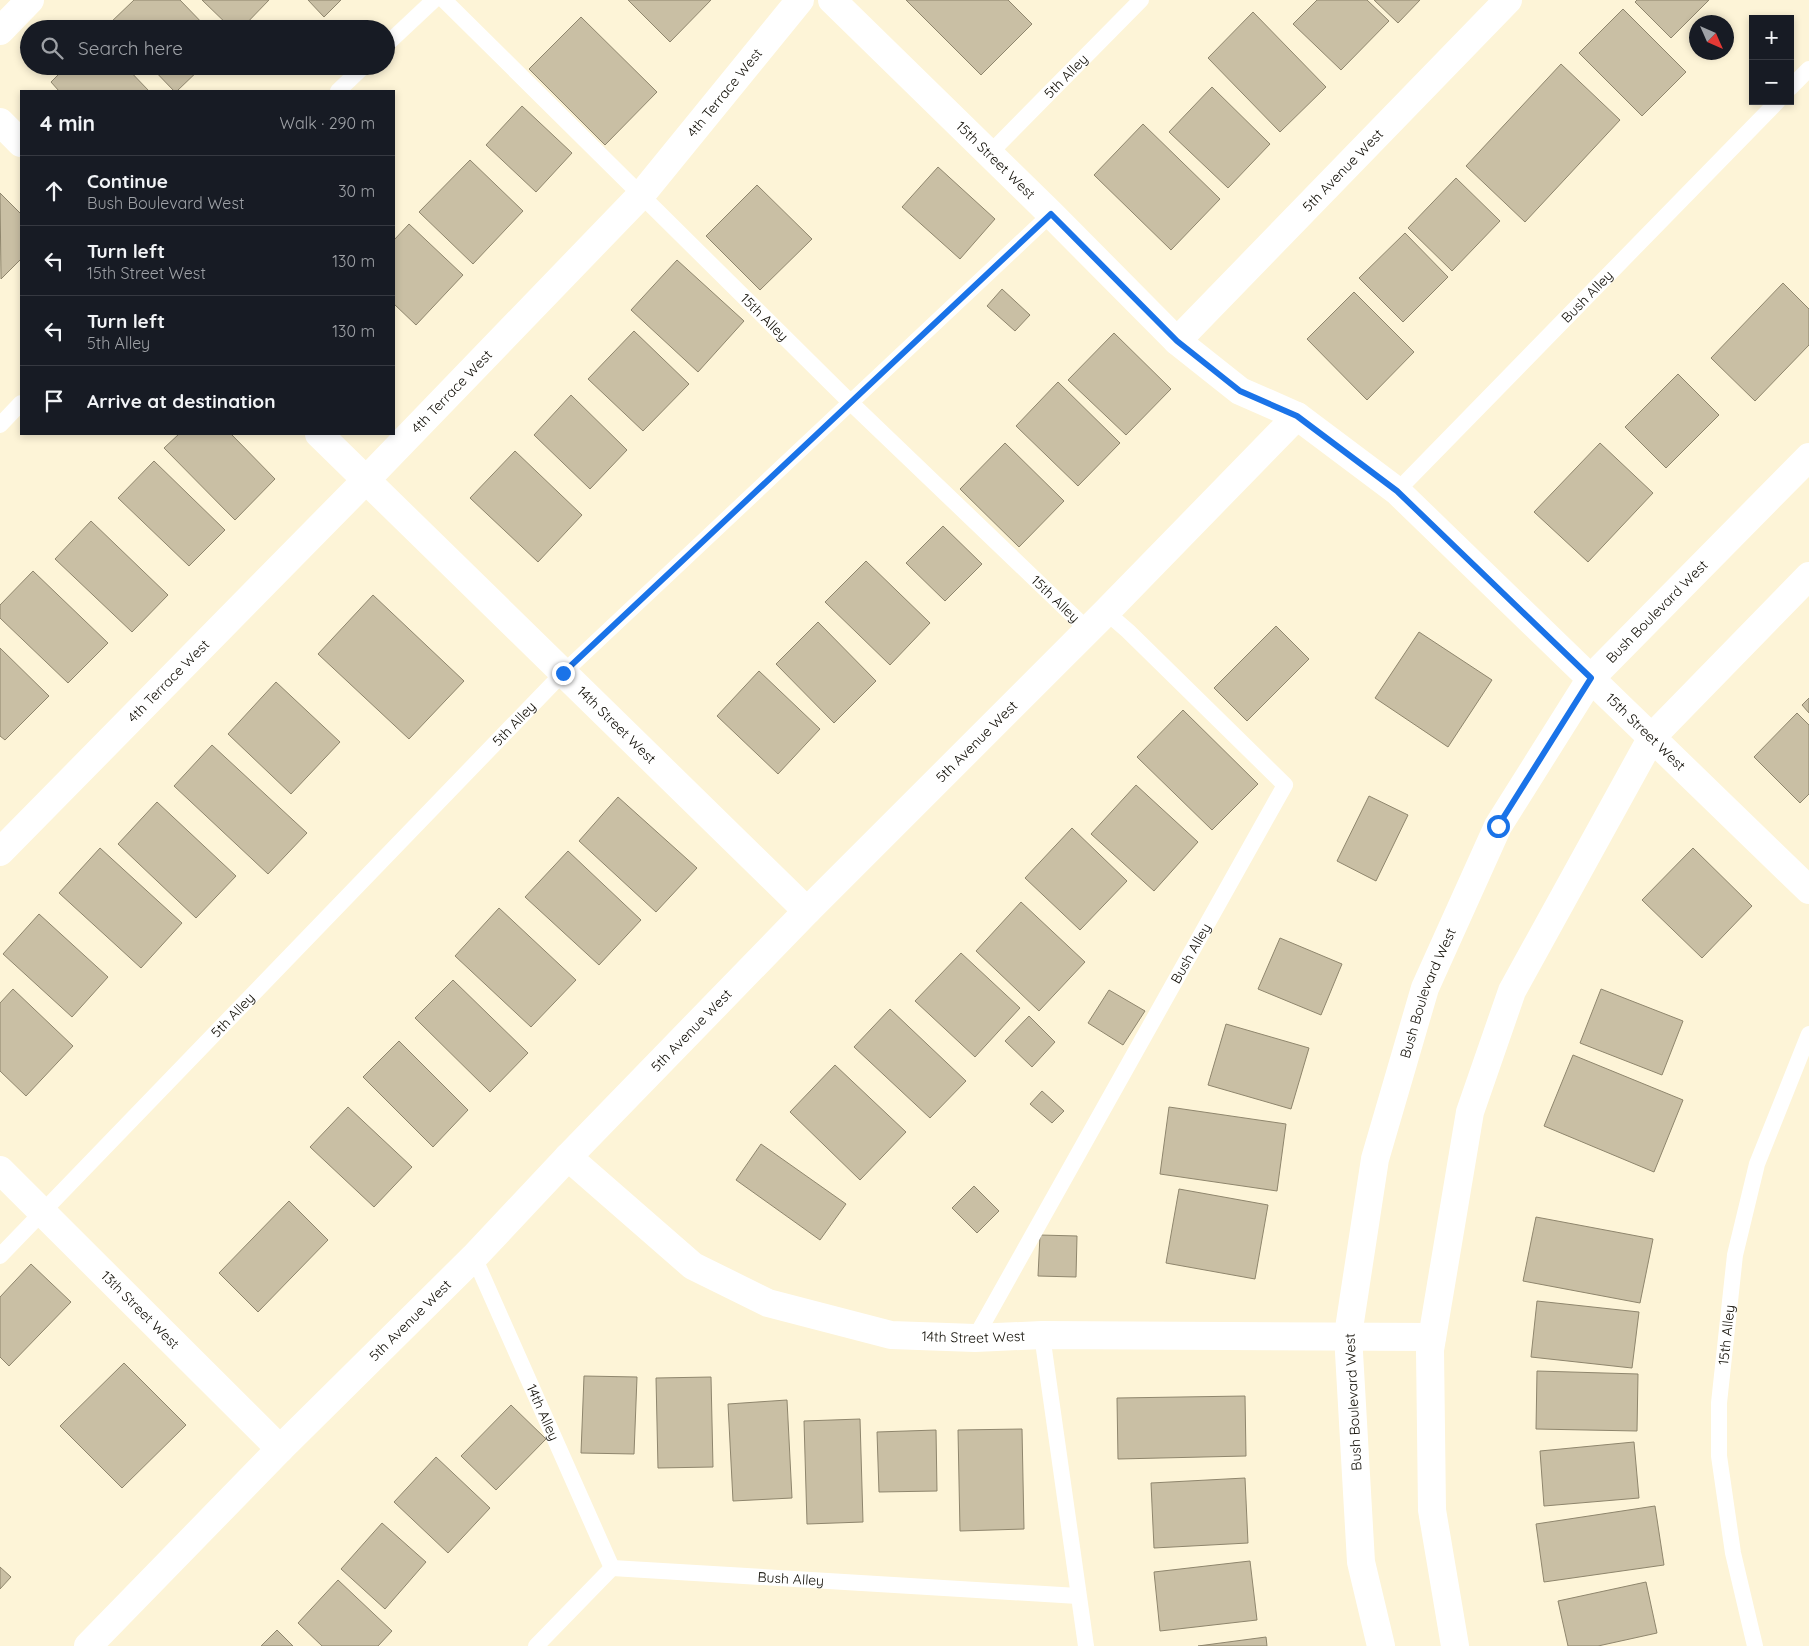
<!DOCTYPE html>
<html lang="en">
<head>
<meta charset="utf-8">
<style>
  :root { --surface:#171b24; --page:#242831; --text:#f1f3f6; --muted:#9ea1a6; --line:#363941 }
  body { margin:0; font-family:Quicksand,sans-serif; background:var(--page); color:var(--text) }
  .controls { position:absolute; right:15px; top:15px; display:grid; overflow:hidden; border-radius:0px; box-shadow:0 2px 8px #0003 }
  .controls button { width:45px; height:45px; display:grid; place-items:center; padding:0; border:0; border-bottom:1px solid var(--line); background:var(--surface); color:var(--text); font:25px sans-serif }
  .compass { position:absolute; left:1689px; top:15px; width:45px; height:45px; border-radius:50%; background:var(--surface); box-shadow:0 2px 8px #0003; rotate:135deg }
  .stop { position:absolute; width:15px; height:15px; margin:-11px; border:4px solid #1a73e8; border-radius:50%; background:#fff }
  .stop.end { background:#1a73e8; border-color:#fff; box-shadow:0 1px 5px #0008 }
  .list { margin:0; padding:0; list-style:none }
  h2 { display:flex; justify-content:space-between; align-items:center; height:65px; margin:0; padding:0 20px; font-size:21px }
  h2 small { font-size:16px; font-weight:400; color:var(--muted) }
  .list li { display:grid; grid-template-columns:32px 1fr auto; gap:15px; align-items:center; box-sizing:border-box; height:70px; padding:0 20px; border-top:1px solid var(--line) }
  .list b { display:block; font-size:19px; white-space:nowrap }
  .list p { margin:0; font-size:16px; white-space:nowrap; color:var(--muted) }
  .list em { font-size:16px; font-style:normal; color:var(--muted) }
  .icon { flex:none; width:28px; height:28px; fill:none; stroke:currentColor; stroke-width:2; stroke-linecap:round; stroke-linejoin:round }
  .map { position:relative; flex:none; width:1809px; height:1646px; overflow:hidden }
  .search { position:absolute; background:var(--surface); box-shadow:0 2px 8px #0003; left:20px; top:20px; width:375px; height:55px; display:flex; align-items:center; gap:12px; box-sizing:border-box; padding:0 18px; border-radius:28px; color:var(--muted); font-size:19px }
  .panel { position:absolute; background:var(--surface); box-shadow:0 2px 8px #0003; left:20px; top:90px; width:375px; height:345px; border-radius:0px }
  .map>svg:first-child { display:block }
  .building { fill:#c9bfa4; stroke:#8f866d }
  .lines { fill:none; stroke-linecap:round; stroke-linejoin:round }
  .service { stroke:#fff; stroke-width:16 }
  .minor { stroke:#fff; stroke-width:28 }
  .secondary { stroke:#fff; stroke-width:28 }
  .route { stroke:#1a73e8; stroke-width:6 }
  .labels { text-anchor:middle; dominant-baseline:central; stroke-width:4.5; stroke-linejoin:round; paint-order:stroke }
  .street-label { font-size:14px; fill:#0f0c04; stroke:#fff }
</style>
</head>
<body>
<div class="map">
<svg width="1809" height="1646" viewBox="0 0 1809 1646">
  <rect width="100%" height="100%" fill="#fdf4d7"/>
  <g class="building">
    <polygon points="134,0 180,0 208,29 114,29 109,24"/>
    <polygon points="202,0 269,0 241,29 232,29"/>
    <polygon points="308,0 341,0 324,17"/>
    <polygon points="628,0 711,0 670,42"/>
    <polygon points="906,0 1008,0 1032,24 981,75"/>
    <polygon points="1317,0 1367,0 1389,21 1341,70 1293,24"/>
    <polygon points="1374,0 1420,0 1398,23"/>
    <polygon points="1637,0 1709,0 1671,38 1635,2"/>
    <polygon points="1623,9 1686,72 1642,116 1579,53"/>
    <polygon points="1253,12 1326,87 1280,132 1208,58"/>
    <polygon points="581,17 657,92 605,145 529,69"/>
    <polygon points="1561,64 1620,120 1525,222 1466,166"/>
    <polygon points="67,66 125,66 149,91 59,91 51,82"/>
    <polygon points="150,66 203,66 177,91 174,91"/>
    <polygon points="1212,87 1270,144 1228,188 1169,132"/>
    <polygon points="522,106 572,153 536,192 486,145"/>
    <polygon points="1143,124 1220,199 1171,250 1094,175"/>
    <polygon points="470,160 523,211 473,264 419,212"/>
    <polygon points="938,167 995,219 960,259 902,207"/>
    <polygon points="1456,178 1500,221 1452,271 1408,228"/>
    <polygon points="757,185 812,239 760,290 706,236"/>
    <polygon points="0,193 21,214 21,259 1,279"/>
    <polygon points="409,224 463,275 416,325 394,304 394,240"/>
    <polygon points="1405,233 1448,277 1403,322 1359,278"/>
    <polygon points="677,260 744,321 698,372 631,310"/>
    <polygon points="1783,283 1809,309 1809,345 1755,401 1711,358"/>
    <polygon points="1002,289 1030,315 1015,331 987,306"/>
    <polygon points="1354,292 1414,352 1367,400 1307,339"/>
    <polygon points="634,331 689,384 643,431 588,379"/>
    <polygon points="1114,333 1171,389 1126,435 1068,380"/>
    <polygon points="1678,374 1719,415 1666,468 1625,427"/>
    <polygon points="1058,382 1120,443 1078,486 1016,426"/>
    <polygon points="571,395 627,450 590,489 534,435"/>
    <polygon points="179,434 231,434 275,479 235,520 164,448"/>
    <polygon points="1005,443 1064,501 1019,547 960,489"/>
    <polygon points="1600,443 1653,493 1588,562 1534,512"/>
    <polygon points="515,451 582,515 538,562 470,498"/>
    <polygon points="154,461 225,530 189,566 118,498"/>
    <polygon points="91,521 168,595 132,632 55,559"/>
    <polygon points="943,526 982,564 945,601 906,563"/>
    <polygon points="866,561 930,623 890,665 825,602"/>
    <polygon points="33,571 108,643 68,683 0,618 0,605"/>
    <polygon points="373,595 464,681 409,739 318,654"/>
    <polygon points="818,622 876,681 834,723 776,664"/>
    <polygon points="1276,626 1309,659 1247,721 1214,688"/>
    <polygon points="1419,632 1492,680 1448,747 1375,698"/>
    <polygon points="0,648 49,696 5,740 0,736"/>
    <polygon points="759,671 820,729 778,774 717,716"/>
    <polygon points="276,682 340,742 291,794 228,734"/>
    <polygon points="1809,698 1809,713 1802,705"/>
    <polygon points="1183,710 1258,784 1212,830 1137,757"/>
    <polygon points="1797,713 1809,725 1809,794 1800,803 1754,757"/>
    <polygon points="212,745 307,833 268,874 174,786"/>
    <polygon points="1136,785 1198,842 1154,891 1091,834"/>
    <polygon points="1369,796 1408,815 1376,881 1337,861"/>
    <polygon points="618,797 697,868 656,912 579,841"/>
    <polygon points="157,802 236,876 196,918 118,844"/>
    <polygon points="1072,828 1127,881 1080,930 1025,878"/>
    <polygon points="100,848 182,923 141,968 59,893"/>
    <polygon points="1693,848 1752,906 1702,958 1642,900"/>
    <polygon points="568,851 641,920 599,965 525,897"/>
    <polygon points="1021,902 1085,962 1039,1011 976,951"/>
    <polygon points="499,908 576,980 531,1027 455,956"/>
    <polygon points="39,914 108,977 72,1017 3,954"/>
    <polygon points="1280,938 1342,964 1321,1015 1258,989"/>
    <polygon points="961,953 1020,1008 975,1057 915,1001"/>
    <polygon points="453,980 528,1053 490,1092 415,1018"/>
    <polygon points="13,989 73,1046 26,1096 0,1071 0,1003"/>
    <polygon points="1601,989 1683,1021 1662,1075 1580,1043"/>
    <polygon points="1109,990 1145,1011 1123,1045 1088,1023"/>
    <polygon points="890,1009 966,1081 930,1118 854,1047"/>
    <polygon points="1029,1016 1055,1042 1032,1067 1005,1041"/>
    <polygon points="1226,1024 1309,1048 1291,1109 1208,1085"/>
    <polygon points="399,1041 468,1110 433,1147 363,1077"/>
    <polygon points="1573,1055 1683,1100 1654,1172 1544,1126"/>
    <polygon points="835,1065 906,1132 860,1180 790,1112"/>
    <polygon points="1042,1091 1064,1111 1052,1123 1030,1104"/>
    <polygon points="348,1107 412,1167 374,1207 310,1147"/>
    <polygon points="1169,1107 1286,1124 1277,1191 1160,1174"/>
    <polygon points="761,1144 846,1204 820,1240 736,1180"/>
    <polygon points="974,1186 999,1211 977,1233 952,1208"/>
    <polygon points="1179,1189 1268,1205 1255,1279 1166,1263"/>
    <polygon points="289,1201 328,1240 258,1312 219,1273"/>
    <polygon points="1536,1217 1653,1239 1640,1303 1523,1281"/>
    <polygon points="1040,1235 1077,1236 1076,1277 1038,1276"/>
    <polygon points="31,1264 71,1302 9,1366 0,1357 0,1297"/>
    <polygon points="1537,1301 1639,1312 1632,1368 1531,1357"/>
    <polygon points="124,1363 186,1425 122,1488 60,1426"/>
    <polygon points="1537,1371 1638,1374 1637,1431 1536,1429"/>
    <polygon points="584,1376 637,1377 634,1454 581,1453"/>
    <polygon points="711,1377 713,1467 658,1468 656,1378"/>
    <polygon points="1245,1396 1246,1456 1118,1459 1117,1398"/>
    <polygon points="787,1400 792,1498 733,1501 728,1404"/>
    <polygon points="511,1405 546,1439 496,1490 461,1456"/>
    <polygon points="860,1419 863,1522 807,1524 804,1421"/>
    <polygon points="1022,1429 1024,1529 960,1531 958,1430"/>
    <polygon points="936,1430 937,1491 879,1492 877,1432"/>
    <polygon points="1634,1442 1639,1498 1544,1506 1540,1451"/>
    <polygon points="436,1457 490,1508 448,1553 394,1502"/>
    <polygon points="1245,1478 1248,1543 1154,1548 1151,1483"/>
    <polygon points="1655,1506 1664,1565 1544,1582 1536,1524"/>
    <polygon points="382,1523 426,1562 385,1609 341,1569"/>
    <polygon points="1250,1561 1257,1620 1160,1631 1154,1572"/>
    <polygon points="0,1567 11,1577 0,1589"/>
    <polygon points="338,1580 392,1631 378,1646 322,1646 298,1623"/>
    <polygon points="1646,1582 1657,1633 1598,1646 1568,1646 1558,1601"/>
    <polygon points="277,1630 293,1646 261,1646"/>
    <polygon points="1266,1637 1267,1646 1198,1646"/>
  </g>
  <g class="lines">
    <g class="service">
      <path id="s1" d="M444,0L850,402L1088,630"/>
      <polyline points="386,45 434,0"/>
      <polyline points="1790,88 1809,69"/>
      <polyline points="338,91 364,66"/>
      <path id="s2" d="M990,153L1141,0"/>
      <polyline points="0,425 21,403"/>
      <path id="s3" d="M1397,491L1778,101"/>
      <path id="s4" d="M0,1256L563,673L1051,214"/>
      <path id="s5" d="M474,1257L612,1568"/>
      <polyline points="1042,1335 1086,1646"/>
      <path id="s6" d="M975,1338L1285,785L1128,631L1106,612"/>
      <path id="s7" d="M536,1646L612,1568L1078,1596"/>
      <path id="s8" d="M1755,1646L1733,1553L1719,1456V1403L1735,1255L1757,1164L1809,1034"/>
    </g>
    <g class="minor">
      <path id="s9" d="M832,0L1051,214L1177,341L1240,391L1297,416L1397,491L1809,890"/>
      <polyline points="0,31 30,0"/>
      <polyline points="0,122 21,143"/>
      <path id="s10" d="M1177,341L1508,0"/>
      <path id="s11" d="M319,434L807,911"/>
      <path id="s12" d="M0,852L366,480L642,194L800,0"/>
      <path id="s13" d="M568,1157L693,1266L768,1303L891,1335L975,1338L1042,1335L1432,1337"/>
      <path id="s14" d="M0,1170L280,1449"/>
      <path id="s15" d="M88,1646L280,1449L474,1257L568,1157L807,911L1106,612L1297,416"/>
    </g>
    <g class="secondary">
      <path id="s16" d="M1381,1646L1361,1562L1348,1335L1375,1159L1425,988L1498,826L1591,678L1809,457"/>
      <polyline points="1455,1646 1432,1510 1430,1350 1470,1112 1512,991 1652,737 1809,576"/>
    </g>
  </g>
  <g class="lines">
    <polyline class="route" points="563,673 1051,214 1177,341 1240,391 1297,416 1397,491 1591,678 1498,826"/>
  </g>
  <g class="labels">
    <g class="street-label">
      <text stroke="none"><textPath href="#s2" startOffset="108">5th Alley</textPath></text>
      <text stroke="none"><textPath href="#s12" startOffset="1050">4th Terrace West</textPath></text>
      <text stroke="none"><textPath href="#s9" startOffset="229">15th Street West</textPath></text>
      <text stroke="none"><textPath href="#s10" startOffset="238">5th Avenue West</textPath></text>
      <text stroke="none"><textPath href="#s3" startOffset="272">Bush Alley</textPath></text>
      <text stroke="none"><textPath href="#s1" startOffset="451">15th Alley</textPath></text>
      <text stroke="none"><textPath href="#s12" startOffset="645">4th Terrace West</textPath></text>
      <text stroke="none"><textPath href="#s1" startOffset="856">15th Alley</textPath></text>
      <text stroke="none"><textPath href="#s16" startOffset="1116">Bush Boulevard West</textPath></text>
      <text stroke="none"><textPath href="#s12" startOffset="240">4th Terrace West</textPath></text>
      <text stroke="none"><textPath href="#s4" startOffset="740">5th Alley</textPath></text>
      <text stroke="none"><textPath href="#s11" startOffset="416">14th Street West</textPath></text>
      <text stroke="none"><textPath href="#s9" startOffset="1099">15th Street West</textPath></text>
      <text stroke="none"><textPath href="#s15" startOffset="1268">5th Avenue West</textPath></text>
      <text stroke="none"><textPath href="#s6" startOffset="441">Bush Alley</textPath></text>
      <text stroke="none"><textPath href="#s16" startOffset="666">Bush Boulevard West</textPath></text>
      <text stroke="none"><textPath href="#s4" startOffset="335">5th Alley</textPath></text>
      <text stroke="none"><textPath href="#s15" startOffset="862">5th Avenue West</textPath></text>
      <text stroke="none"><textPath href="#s14" startOffset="198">13th Street West</textPath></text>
      <text stroke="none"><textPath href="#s15" startOffset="458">5th Avenue West</textPath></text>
      <text stroke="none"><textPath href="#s8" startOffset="315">15th Alley</textPath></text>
      <text stroke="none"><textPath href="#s13" startOffset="459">14th Street West</textPath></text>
      <text transform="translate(1353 1402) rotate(-93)">Bush Boulevard West</text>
      <text stroke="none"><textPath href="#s5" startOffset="170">14th Alley</textPath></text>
      <text stroke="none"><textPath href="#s7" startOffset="288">Bush Alley</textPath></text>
    </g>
  </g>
</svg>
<div class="controls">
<button>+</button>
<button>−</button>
</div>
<svg class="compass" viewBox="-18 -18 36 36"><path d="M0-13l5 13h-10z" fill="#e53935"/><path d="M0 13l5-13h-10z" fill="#9ea1a6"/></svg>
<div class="stop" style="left:1498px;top:826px"></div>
<div class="stop end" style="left:563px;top:673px"></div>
<div class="search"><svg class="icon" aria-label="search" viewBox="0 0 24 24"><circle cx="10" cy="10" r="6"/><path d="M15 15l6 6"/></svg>Search here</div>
<section class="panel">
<h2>4 min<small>Walk · 290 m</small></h2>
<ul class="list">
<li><svg class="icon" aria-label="ahead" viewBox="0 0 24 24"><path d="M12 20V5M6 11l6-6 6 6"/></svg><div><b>Continue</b><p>Bush Boulevard West</p></div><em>30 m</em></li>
<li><svg class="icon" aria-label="left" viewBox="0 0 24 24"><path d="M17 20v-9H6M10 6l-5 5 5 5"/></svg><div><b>Turn left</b><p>15th Street West</p></div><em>130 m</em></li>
<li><svg class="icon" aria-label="left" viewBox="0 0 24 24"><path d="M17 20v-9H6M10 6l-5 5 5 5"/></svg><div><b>Turn left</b><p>5th Alley</p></div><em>130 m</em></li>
<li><svg class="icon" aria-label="arrive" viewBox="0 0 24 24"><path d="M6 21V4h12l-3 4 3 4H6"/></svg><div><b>Arrive at destination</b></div></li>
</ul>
</section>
</div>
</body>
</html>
